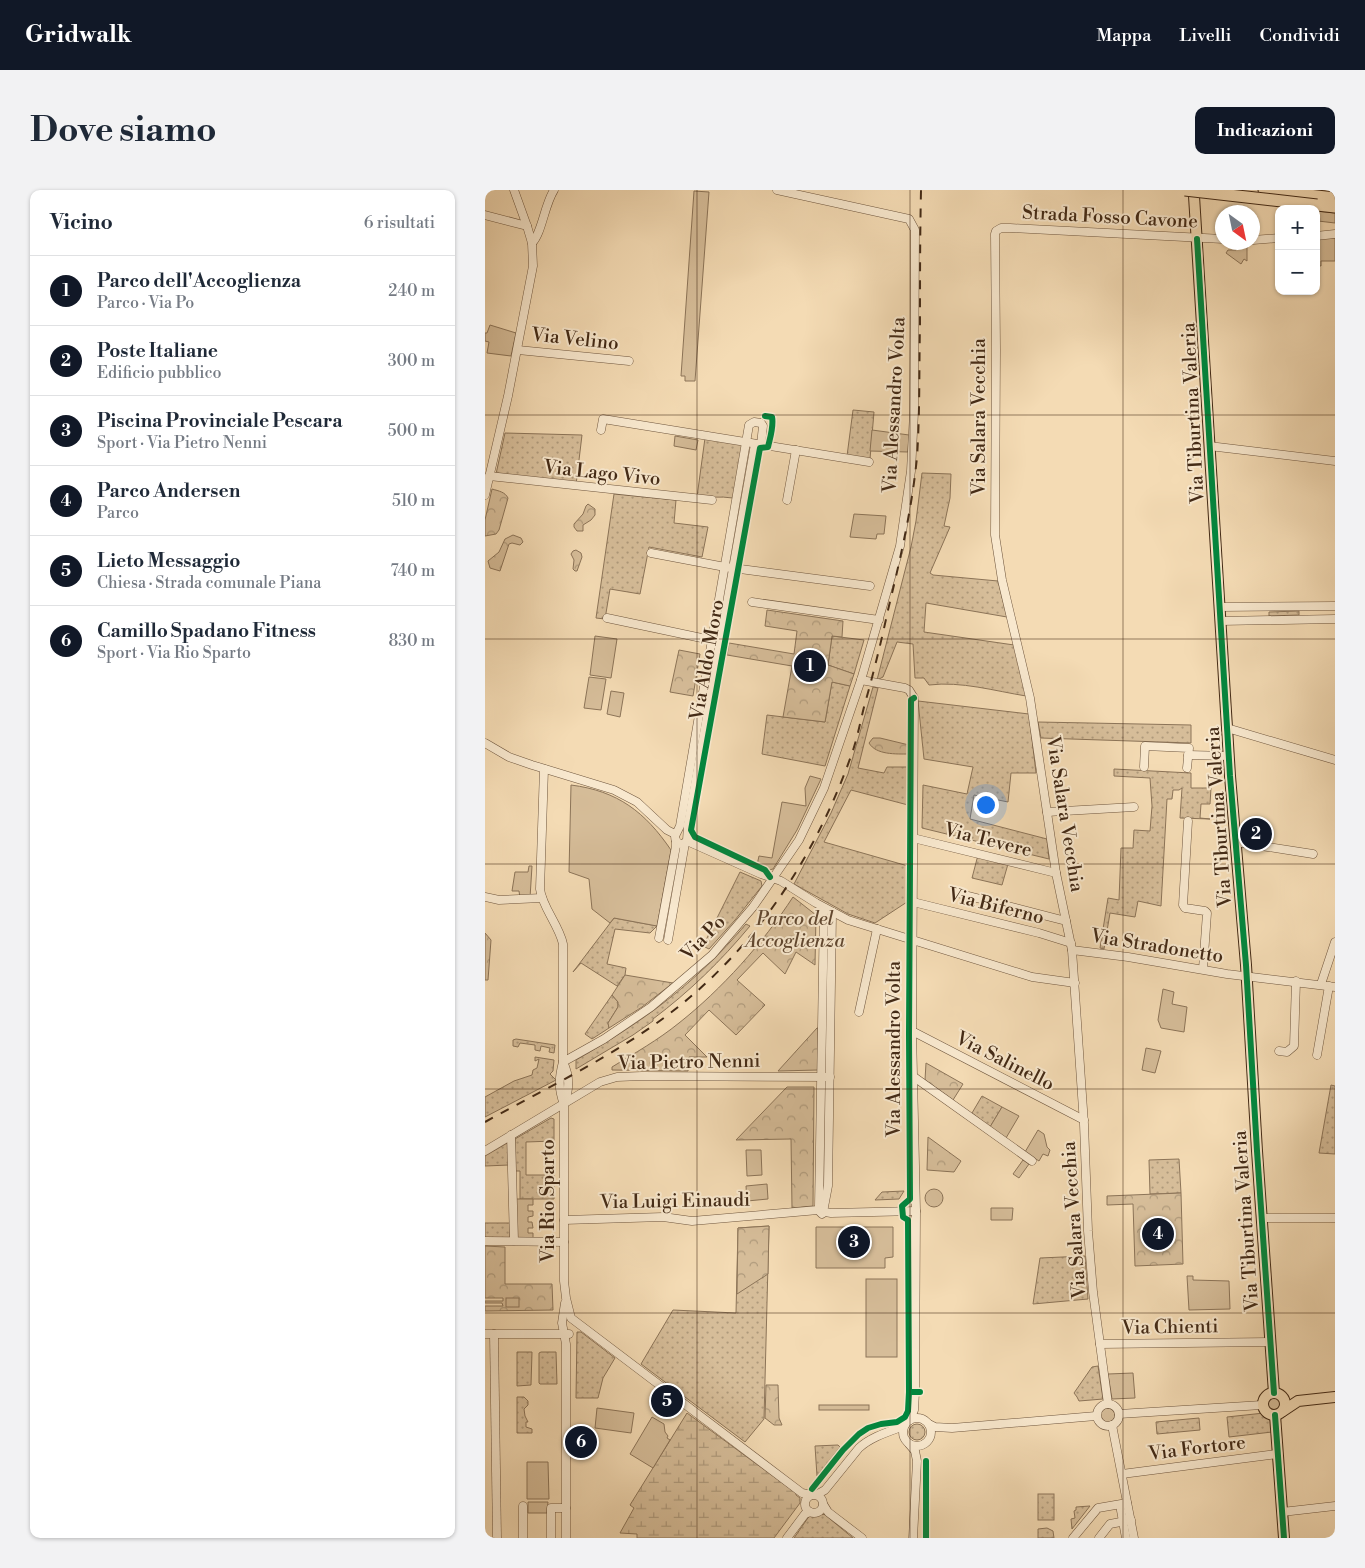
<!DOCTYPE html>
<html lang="it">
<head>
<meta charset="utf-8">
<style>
  :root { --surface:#fff; --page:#f2f2f3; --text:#1f2937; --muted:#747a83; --line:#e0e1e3; --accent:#111827 }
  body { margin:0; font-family:"Libre Bodoni",serif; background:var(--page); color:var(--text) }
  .controls { position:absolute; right:15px; top:15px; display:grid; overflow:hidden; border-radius:10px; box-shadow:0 1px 4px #0004 }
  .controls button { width:45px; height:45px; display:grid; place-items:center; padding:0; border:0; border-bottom:1px solid var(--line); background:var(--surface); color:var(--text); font:25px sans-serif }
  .compass { position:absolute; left:730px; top:15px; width:45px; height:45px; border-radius:50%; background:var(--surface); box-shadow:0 1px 4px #0004; rotate:147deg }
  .you { position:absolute; left:500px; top:614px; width:18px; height:18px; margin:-12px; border:4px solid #fff; border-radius:50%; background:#1a73e8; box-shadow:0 0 0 8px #1a73e833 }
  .badge { display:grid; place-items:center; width:32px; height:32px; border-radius:50%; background:var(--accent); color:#fff; font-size:16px; font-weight:700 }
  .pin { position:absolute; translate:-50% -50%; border:2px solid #fff; box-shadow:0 1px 5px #0006 }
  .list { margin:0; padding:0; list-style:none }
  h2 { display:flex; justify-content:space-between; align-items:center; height:65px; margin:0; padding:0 20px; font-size:21px }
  h2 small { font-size:16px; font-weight:400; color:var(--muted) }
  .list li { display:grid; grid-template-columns:32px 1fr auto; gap:15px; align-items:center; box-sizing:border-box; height:70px; padding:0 20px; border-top:1px solid var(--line) }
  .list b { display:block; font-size:19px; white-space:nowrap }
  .list p { margin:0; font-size:16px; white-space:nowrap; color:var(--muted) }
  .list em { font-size:16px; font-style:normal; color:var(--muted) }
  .map { position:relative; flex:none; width:850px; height:1348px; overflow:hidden; border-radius:10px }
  header { display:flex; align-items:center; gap:30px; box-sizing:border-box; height:70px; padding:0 25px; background:var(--accent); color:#fff }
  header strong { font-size:24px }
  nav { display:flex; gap:28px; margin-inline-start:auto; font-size:18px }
  .intro { display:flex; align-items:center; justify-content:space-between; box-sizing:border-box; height:120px; padding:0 30px }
  h1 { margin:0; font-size:35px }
  .button { padding:12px 22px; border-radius:10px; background:var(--accent); color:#fff; font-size:18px; font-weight:700 }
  main { display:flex; gap:30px; padding:0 30px }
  aside { flex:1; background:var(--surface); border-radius:10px; box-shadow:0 1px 4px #0004 }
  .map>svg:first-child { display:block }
  .grass { fill:url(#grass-dots); stroke:#8c7458 }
  .forest { fill:url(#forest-crowns); stroke:#8c7458 }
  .wetland { fill:url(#wetland-marsh); stroke:#8c7458 }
  .garden { fill:#d6bd99; stroke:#8c7458 }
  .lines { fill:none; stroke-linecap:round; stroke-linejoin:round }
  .minor-casing { stroke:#6f563e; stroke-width:9 }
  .major-casing { stroke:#432a16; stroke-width:12 }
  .highway-casing { stroke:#432a16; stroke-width:13 }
  .minor { stroke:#f8e8ce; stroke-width:8 }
  .major { stroke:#f4dbb4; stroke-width:10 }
  .highway { stroke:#f4dbb4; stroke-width:11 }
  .rail { stroke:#432a16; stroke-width:2; stroke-dasharray:9 9; stroke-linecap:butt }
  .highway-bridge-casing { stroke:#432a16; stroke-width:13; stroke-linecap:butt }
  .highway-bridge { stroke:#f4dbb4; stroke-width:11 }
  .cycleway-casing { stroke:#f8e8ce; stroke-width:9 }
  .cycleway { stroke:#00873e; stroke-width:6 }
  .grid { fill:none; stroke:#432a16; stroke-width:1; stroke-opacity:0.55 }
  .labels { text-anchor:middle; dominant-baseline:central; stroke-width:4; stroke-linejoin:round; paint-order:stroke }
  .street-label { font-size:19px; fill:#432a16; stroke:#f8e8ce }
  .park-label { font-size:19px; font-style:italic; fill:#604730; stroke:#f8e8ce }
</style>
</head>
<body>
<header>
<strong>Gridwalk</strong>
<nav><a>Mappa</a><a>Livelli</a><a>Condividi</a></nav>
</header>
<div class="intro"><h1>Dove siamo</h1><a class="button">Indicazioni</a></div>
<main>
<aside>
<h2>Vicino<small>6 risultati</small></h2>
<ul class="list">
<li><span class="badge">1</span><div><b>Parco dell'Accoglienza</b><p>Parco · Via Po</p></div><em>240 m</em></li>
<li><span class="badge">2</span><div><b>Poste Italiane</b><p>Edificio pubblico</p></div><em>300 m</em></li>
<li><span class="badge">3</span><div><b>Piscina Provinciale Pescara</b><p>Sport · Via Pietro Nenni</p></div><em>500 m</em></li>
<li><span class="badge">4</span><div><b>Parco Andersen</b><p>Parco</p></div><em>510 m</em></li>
<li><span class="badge">5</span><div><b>Lieto Messaggio</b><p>Chiesa · Strada comunale Piana</p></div><em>740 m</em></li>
<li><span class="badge">6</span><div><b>Camillo Spadano Fitness</b><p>Sport · Via Rio Sparto</p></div><em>830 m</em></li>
</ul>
</aside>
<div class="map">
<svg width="850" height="1348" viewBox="0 0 850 1348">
  <defs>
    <pattern id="grass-dots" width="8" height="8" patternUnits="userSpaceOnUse" patternTransform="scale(1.25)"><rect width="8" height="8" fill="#d6bd99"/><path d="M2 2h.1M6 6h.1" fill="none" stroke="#af9a7c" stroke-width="1.8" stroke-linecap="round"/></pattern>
    <pattern id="forest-crowns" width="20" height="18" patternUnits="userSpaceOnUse" patternTransform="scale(1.25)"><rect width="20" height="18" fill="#d6bd99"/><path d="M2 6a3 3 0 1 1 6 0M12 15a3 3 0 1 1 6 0" fill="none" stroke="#af9a7c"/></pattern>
    <pattern id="wetland-marsh" width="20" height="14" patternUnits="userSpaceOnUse" patternTransform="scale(1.25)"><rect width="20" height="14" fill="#d6bd99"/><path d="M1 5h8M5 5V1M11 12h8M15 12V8" fill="none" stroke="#af9a7c"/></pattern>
  </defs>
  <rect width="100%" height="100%" fill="#f4dbb4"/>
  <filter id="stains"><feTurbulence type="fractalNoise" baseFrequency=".004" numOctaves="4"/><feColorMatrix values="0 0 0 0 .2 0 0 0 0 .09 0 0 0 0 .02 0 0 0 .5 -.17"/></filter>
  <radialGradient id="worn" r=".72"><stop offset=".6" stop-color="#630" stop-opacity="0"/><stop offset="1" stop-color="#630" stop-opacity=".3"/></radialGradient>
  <g class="grass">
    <polygon points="368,220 389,222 385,269 362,266"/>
    <polygon points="20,243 97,245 91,295 11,284"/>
    <path d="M220,248L258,253L248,308C235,306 225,308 212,307Z"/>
    <path d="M437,283L466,284L465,308L459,336L465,337L445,383L448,385L513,391L522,427L441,413L439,442L529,455L541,506C510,501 476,491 444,495L439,488H430L428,454L412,452L398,487L392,490L426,357L431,331Z"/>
    <polygon points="129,304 191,310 189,333 223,337 217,367 164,357 155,404 125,399 120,429 111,428"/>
    <polygon points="814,421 814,425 784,426 784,422"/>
    <polygon points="347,446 379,450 369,484 343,475"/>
    <polygon points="347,492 365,496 340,576 277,564 282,525 340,532"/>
    <polygon points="388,497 393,498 373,578 399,583 402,577 424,577 423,615 366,600 339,652 423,676 422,712 390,733 363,724 309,694 346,623 363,584"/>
    <polygon points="433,511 544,524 551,583 526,583 523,612 489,605 485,629 562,649 564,669 437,638 438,595 482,604 488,577 439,569"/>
    <polygon points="553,532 706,535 706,553 556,548"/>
    <polygon points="629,579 706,583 706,598 726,598 725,614 716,614 715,628 725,629 695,628 697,598 694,600 688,600 687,609 682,609 676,716 653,711 650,727 625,723 619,759 615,758 623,708 634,710 636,658 648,658 649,640 665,641 667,616 665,588 629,586"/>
    <polygon points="493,665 523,674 517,695 487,688"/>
    <polygon points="255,682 276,691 277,696 250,730 224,759 218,756"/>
    <polygon points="129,728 172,736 165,743 130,739 122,774 141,778 140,785 132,796 96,773 88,782"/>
    <path d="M261,734L265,736C236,771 204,802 168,829V831L148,845L91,879V870C159,831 210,794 261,734Z"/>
    <polygon points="127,805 133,812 133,817 123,833 124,838 107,849 100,844"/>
    <polygon points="31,849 70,855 69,863 64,862 65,858 56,856 55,861 50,860 50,855 35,853 33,857 28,856 28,850"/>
    <polygon points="50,867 69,870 68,881 65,884 71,890 0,927 0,907 29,891 47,885 48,880 52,878 54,869 50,871"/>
    <polygon points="846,895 850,896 850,964 834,963"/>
    <polygon points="497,906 517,917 505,937 487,923"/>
    <polygon points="66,928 69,929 69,951 41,952 41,985 69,985 69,1009 35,1009 35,981 30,981 30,949"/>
    <polygon points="24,952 24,975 0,976 0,966"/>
    <polygon points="694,969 696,1003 665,1004 664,970"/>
    <polygon points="419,1001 414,1009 390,1010 397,1002"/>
    <rect x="0" y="1033" width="25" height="17"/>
    <polygon points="284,1036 279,1229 260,1252 156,1174 188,1120 251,1123 253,1038"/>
    <polygon points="600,1066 603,1109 548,1114 555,1068"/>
    <polygon points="92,1142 96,1142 130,1168 118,1188 113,1208 91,1208"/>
    <polygon points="32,1162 47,1162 46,1195 32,1196"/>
    <polygon points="56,1162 71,1162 72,1194 55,1194 54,1193 54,1163"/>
    <polygon points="613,1176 618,1209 594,1211 592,1207 589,1203 607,1177"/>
    <polygon points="32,1207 39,1207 43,1211 43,1215 39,1219 40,1226 43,1232 41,1232 41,1237 47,1239 47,1243 32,1243"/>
    <polygon points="779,1223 786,1227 787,1242 744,1247 742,1227"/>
    <polygon points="714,1228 715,1240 672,1244 671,1232"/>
    <circle cx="432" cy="1242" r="8"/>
    <polygon points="353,1255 355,1257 332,1286 330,1256"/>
    <rect x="553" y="1304" width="16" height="26"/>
    <polygon points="605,1316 587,1339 586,1329 590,1328 589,1321 591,1320 591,1317"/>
    <polygon points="335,1323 338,1325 339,1324 368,1348 309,1348 325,1325"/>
    <polygon points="562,1338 568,1341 569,1348 553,1348 553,1339"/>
  </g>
  <g class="forest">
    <polygon points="831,21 850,23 850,33 833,31 831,29"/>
    <path d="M7,299C14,301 20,302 23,308L14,340L11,344L0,346V330Z"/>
    <polygon points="103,314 110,319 110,325 106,330 98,335 98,341 92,341 89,337 89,334 98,324 101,316"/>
    <polygon points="28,345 36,348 38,352 35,355 27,353 24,354 15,381 5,378 3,371 14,362 20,349"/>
    <polygon points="91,360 96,363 97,367 92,381 90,381 88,379 89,370 86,364 88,361"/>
    <polygon points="282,420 358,431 357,447 347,446 343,475 369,484 365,496 347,492 340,532 298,527 307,476 242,465 244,453 309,464 312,441 280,436"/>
    <polygon points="194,460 215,464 208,506 185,502"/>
    <path d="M388,548H395L424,555V564C411,564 391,565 384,553Z"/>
    <path d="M308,707L331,725L330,775L311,762L300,784L278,763L252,790L280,815L251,845L224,820L200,845L222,867H204L203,881L127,880V877C150,863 173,850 194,833C237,799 278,753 308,707Z"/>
    <polygon points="0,743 6,750 3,790 0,790"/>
    <polygon points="140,785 188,793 157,817 124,838 123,833 133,817 133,812 127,805"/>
    <polygon points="332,838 333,838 333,880 293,881"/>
    <polygon points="441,873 478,894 468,910 440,890"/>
    <polygon points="302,897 329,897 328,1016 307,1018 306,949 251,950"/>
    <polygon points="443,947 476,971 469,982 442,980"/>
    <polygon points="696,1003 698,1074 650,1076 648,1014 622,1015 622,1006"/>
    <polygon points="284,1036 283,1084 252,1104 253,1038"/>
    <polygon points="0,1056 20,1057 20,1094 67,1094 68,1120 0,1121 0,1116 18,1116 17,1113 0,1113 0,1111 18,1111 18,1108 0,1108"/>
    <polygon points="281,1195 293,1195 294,1228 297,1235 289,1235 280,1228"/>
  </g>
  <polygon class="wetland" points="202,1223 311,1303 311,1305 315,1308 315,1313 289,1348 152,1348 152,1344 135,1343 149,1318 145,1315"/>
  <g class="garden">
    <polygon points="209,1 224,2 210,191 200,191 200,186 196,186"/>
    <polygon points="850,48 850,71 836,71 836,76 831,75 831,49"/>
    <polygon points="751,53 762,53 762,71 759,69 756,74 741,63 743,60 751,60"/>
    <polygon points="5,135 31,143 26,166 2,163 4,152 0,151 0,143 2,143"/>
    <polygon points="387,240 424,245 423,262 385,261"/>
    <polygon points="190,246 213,250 211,260 189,256"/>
    <polygon points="369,324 401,326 399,344 392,344 391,349 365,347"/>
    <polygon points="110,446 132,449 126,488 105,485"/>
    <polygon points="104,487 121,489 116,520 99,518"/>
    <polygon points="126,501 139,503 135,527 122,524"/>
    <polygon points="325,586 336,589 312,640 288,679 284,680 272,675 274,666 287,668 297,612 321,616 320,598"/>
    <path d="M86,595C133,601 160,622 186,660L172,736L129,728L125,733L107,719L104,689L84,682Z"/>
    <polygon points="44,676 47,676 45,708 35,708 34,701 27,701 30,682 43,682"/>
    <polygon points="678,799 689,802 687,814 702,817 699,842 676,838 673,830"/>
    <polygon points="661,858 676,861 670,883 657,880"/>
    <polygon points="517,917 534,926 521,948 505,937"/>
    <polygon points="553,940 559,944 562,957 565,960 563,966 558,964 554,971 540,962"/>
    <polygon points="261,960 276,960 277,985 262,986"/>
    <polygon points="538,970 544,974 534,988 528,984"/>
    <polygon points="282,994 283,1009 262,1011 261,996"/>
    <circle cx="449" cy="1008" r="9"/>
    <polygon points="30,1009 48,1009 48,1015 43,1015 43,1021 48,1021 48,1026 43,1027 43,1032 47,1032 48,1038 43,1038 43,1043 48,1043 48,1049 30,1050"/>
    <polygon points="506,1018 528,1018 527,1030 506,1030"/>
    <polygon points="331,1037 408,1037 408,1067 400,1068 400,1078 331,1078"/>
    <polygon points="702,1086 708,1086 708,1090 744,1091 745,1119 704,1120"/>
    <rect x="381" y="1089" width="31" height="78"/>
    <rect x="21" y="1108" width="13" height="9"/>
    <polygon points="648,1183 650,1208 627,1209 623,1184"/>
    <circle cx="789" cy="1214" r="8"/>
    <rect x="334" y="1215" width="50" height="5"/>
    <circle cx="622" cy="1226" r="8"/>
    <polygon points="112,1218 149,1223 146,1243 110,1238"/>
    <polygon points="167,1227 179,1234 180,1242 183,1246 182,1248 185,1250 168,1278 145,1264"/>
    <polygon points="42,1272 63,1272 64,1309 42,1309"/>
    <polygon points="43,1312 63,1312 62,1323 43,1323"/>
  </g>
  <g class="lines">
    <g class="minor-casing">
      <g id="minor">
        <polyline points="0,25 42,36"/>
        <polyline points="831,46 850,44"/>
        <polyline points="768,50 794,48"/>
        <path d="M47,53C57,43 59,16 69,0"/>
        <polyline points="33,160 144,171"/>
        <polyline points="116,240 118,229 384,272"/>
        <polyline points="724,256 850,271"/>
        <polyline points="4,286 227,310"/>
        <polyline points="0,305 23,206 48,76 47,53 42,36 29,0"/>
        <polyline points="302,310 311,260"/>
        <polyline points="166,363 240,377 385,396"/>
        <polyline points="267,412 394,430"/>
        <polyline points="735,417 850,416"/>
        <polyline points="122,428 226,450"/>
        <polyline points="736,431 850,429"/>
        <polyline points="376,490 420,498 424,500 429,508 427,841 431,1021 430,1202 429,1220 425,1230"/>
        <polyline points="742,538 850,570"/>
        <polyline points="0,553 24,567 47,575 129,600 152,612 182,640 190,644"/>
        <polyline points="703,565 744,566"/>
        <polyline points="659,577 660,556 704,558 702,578"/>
        <path d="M59,579L55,699C57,717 74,735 78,754V872C74,887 73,899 79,914"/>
        <polyline points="562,622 649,617"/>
        <polyline points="703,631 698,715 700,718 720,721 722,723 718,779"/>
        <polyline points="428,648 571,683"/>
        <path d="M202,651C197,656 190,654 190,646L195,636L264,235L269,232L276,233L278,236L276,255"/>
        <polyline points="202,651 276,684 296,691 331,713 363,730 547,787 590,793"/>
        <polyline points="202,651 203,634 270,254"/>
        <polyline points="751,652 828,664"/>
        <polyline points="472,703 581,731"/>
        <polyline points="0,707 14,710 57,708"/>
        <polyline points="428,712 554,743 586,753"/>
        <polyline points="174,748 191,656 191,651"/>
        <polyline points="183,750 200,653"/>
        <polyline points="587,760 643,767 742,784 850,797"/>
        <polyline points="836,794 850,752"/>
        <polyline points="374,822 392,739"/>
        <polyline points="427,841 599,930"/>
        <polyline points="794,861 802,862 809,856 811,791"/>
        <polyline points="832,865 844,796"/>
        <polyline points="78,872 119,849 166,817 227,765 268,717 288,688 314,650 339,598 376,490 415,356 426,281 429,222 430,40 424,29 292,0"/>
        <path d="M78,872C85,886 85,899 79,914V1091L81,1108L86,1128L317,1303L327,1305"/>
        <polyline points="429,887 547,971"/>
        <polyline points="26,945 29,1051"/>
        <polyline points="0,961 115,892 132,887 157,886 345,887"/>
        <polyline points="334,1017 339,718"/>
        <polyline points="339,1017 343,996 347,723"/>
        <polyline points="333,1020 337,1024 340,1022 346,1023 431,1021"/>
        <polyline points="776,1028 850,1028"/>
        <polyline points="79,1030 178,1027 207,1031 333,1020"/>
        <polyline points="0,1051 79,1052"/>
        <polyline points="80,1113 77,1133 81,1154 81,1348"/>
        <polyline points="0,1144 84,1144"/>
        <polyline points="9,1144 12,1348"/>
        <polyline points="615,1154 785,1152"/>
        <polyline points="623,1214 608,1102 603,1041 599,934 587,760 571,683 545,508 517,390 510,345 511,159 510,44 511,41 516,38 525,38 738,49"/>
        <circle cx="623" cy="1225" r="11"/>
        <polyline points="634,1224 777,1215"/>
        <circle cx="432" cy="1242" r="14"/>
        <polyline points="444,1234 450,1237 467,1238 611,1226"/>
        <polyline points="627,1235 649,1348"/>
        <polyline points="424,1254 430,1261 432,1271 428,1348"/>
        <polyline points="637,1284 792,1264"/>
        <circle cx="329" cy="1314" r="9"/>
        <path d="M331,1305L340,1300L374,1258C386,1247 403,1242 419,1236"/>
        <polyline points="338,1314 343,1322 377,1348"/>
        <polyline points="635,1315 641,1348"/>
        <polyline points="38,1316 38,1348"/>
        <polyline points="797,1322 850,1316"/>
        <polyline points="66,1348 66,1318 81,1318"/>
        <polyline points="302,1348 320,1324 325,1322"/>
        <polyline points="588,1348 613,1318 642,1313"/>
        <polyline points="614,1348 625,1334 646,1330"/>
      </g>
    </g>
    <g class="major-casing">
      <g id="major">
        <polyline points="709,6 745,586 761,775 772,961 789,1203"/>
        <circle cx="789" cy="1214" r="11"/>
        <polyline points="798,1221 813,1211 850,1207"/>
        <polyline points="790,1225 799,1348"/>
      </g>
    </g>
    <g class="highway-casing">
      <g id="highway">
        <polyline points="779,0 850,8"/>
        <polyline points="832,15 850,17"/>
      </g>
    </g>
    <use href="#minor" class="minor"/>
    <use href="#major" class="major"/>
    <use href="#highway" class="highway"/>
    <path class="rail" d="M0,932C76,890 157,853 221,793C287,732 336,651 366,566C372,550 375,533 379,517C388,485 396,453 403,420C415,370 427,319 432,267C435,223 434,178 435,134C435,89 435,45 436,0"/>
    <g class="highway-bridge-casing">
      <polyline id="highway-bridge" points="700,0 832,15"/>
    </g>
    <use href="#highway-bridge" class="highway-bridge"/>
    <g class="cycleway-casing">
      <g id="cycleway">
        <polyline points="712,49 745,586 761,775 772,961 789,1203"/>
        <path d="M280,226L287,227C289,236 285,248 283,257L275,258L206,640L210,647L280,680L285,687"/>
        <polyline points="424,1202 423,1030 418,1027 417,1016 425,1009 424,844 426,510 429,508"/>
        <polyline points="790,1225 799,1348"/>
        <polyline points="327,1299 358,1260 374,1244 383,1238 396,1234 412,1232 420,1227 423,1221 424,1202 435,1202"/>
        <polyline points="441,1348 441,1271"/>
      </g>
    </g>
    <use href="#cycleway" class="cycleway"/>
  </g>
  <path class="grid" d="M212,0V1348M425,0V1348M638,0V1348M0,225H850M0,449H850M0,674H850M0,899H850M0,1123H850"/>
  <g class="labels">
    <g class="street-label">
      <text transform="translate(625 27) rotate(3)">Strada Fosso Cavone</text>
      <text transform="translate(90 149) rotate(6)">Via Velino</text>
      <text transform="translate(409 215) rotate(-87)">Via Alessandro Volta</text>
      <text transform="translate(708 223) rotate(-93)">Via Tiburtina Valeria</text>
      <text transform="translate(494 227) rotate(-90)">Via Salara Vecchia</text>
      <text transform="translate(117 283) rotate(6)">Via Lago Vivo</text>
      <text transform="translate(222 470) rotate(-80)">Via Aldo Moro</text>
      <text transform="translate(580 624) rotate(81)">Via Salara Vecchia</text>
      <text transform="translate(734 627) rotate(-94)">Via Tiburtina Valeria</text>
      <text transform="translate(503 650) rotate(14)">Via Tevere</text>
      <text transform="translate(511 716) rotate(14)">Via Biferno</text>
      <text transform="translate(218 748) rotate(-46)">Via Po</text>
      <text transform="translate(672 756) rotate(9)">Via Stradonetto</text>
      <text transform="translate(409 859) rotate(-90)">Via Alessandro Volta</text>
      <text transform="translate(520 871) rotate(27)">Via Salinello</text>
      <text transform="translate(204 872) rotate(-1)">Via Pietro Nenni</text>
      <text transform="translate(63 1011) rotate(-90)">Via Rio Sparto</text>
      <text transform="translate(190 1011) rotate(-1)">Via Luigi Einaudi</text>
      <text transform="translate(589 1030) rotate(-94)">Via Salara Vecchia</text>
      <text transform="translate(761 1031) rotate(-94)">Via Tiburtina Valeria</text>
      <text transform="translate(685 1137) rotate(-1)">Via Chienti</text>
      <text transform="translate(712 1258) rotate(-7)">Via Fortore</text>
    </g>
    <g class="park-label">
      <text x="310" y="729">Parco del<tspan x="310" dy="22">Accoglienza</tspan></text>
    </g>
  </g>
  <rect width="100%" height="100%" filter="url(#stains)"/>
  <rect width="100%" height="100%" fill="url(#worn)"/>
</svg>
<div class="controls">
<button>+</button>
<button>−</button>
</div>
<svg class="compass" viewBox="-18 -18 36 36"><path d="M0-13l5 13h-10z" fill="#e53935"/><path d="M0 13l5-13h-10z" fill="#747a83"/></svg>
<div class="you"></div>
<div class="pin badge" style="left:325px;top:476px">1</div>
<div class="pin badge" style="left:771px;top:644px">2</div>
<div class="pin badge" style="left:369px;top:1052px">3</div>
<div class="pin badge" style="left:673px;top:1044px">4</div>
<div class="pin badge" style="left:182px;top:1211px">5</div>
<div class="pin badge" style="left:96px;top:1252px">6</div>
</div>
</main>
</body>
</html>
